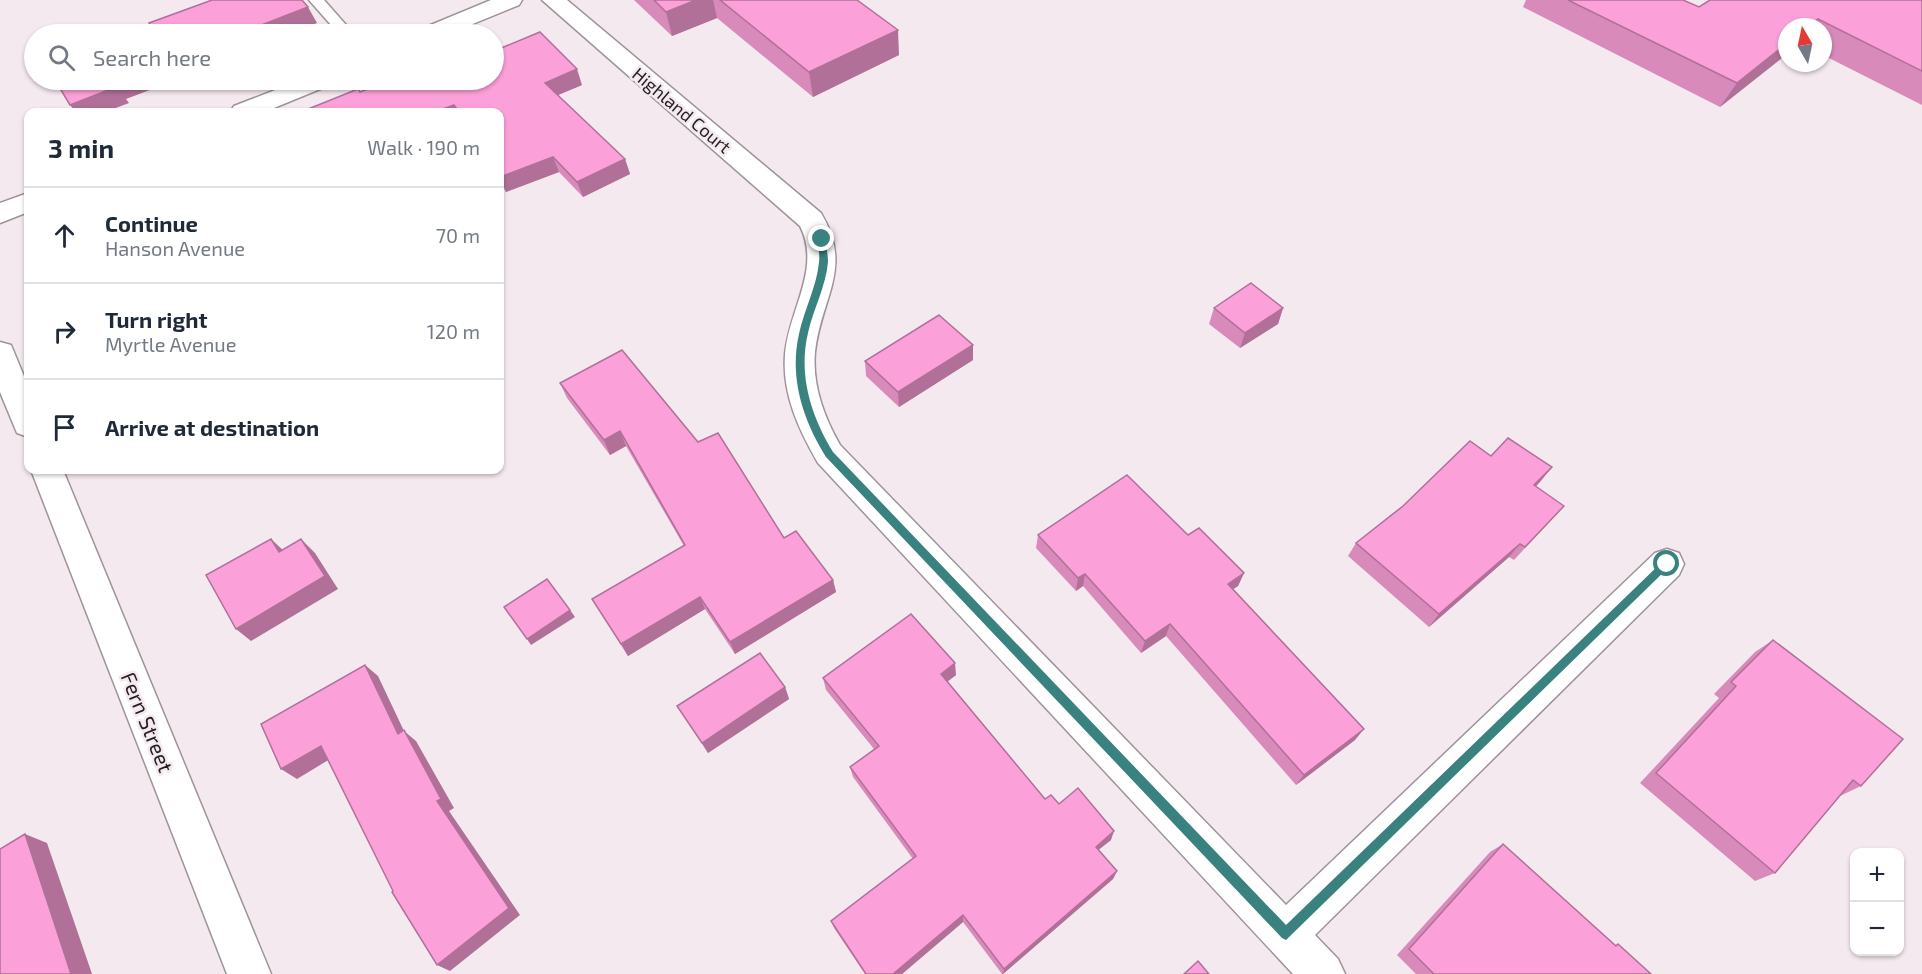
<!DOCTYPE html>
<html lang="en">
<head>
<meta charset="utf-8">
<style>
  :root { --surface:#fff; --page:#f6f6f7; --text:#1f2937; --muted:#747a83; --line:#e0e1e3 }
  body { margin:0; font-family:"Exo 2",sans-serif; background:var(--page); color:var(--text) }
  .controls { position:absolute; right:18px; bottom:18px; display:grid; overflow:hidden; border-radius:12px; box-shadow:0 2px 4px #0004 }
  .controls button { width:54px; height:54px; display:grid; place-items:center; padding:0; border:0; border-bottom:2px solid var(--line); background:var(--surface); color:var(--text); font:30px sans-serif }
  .compass { position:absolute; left:1778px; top:18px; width:54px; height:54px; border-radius:50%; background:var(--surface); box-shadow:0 2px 4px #0004; rotate:351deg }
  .stop { position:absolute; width:18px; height:18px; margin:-14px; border:4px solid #3a8280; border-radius:50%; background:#fff }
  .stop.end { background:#3a8280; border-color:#fff; box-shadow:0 2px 6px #0008 }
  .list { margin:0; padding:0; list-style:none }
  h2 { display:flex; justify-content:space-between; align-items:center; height:78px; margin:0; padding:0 24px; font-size:26px }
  h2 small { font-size:20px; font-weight:400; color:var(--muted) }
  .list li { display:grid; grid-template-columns:39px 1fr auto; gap:18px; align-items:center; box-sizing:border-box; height:96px; padding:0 24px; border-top:2px solid var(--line) }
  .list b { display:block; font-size:22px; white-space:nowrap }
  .list p { margin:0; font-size:20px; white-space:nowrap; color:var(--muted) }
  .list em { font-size:20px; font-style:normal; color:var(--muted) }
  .icon { flex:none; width:33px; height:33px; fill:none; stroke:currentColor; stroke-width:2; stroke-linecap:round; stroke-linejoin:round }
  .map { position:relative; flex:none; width:1922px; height:974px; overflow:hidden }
  .search { position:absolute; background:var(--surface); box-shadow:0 2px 4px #0004; left:24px; top:24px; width:480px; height:66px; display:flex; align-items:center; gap:15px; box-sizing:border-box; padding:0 21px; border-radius:33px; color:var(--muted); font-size:22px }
  .panel { position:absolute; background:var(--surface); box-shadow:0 2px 4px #0004; left:24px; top:108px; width:480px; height:366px; border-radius:12px }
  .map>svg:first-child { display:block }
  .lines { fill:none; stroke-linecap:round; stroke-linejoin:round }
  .lane-casing { stroke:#9d9399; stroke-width:3 }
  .street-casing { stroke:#9d9399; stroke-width:3 }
  .lane { fill:#fff; fill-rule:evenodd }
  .street { fill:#fff; fill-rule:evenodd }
  .wall { fill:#d88abb }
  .shaded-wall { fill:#b07098 }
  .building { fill:#fba0d9; stroke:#b07098; stroke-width:1.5 }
  .route { fill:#3a8280 }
  .labels { text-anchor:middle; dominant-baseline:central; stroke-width:5; stroke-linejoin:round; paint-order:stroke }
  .far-street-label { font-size:18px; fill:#221e20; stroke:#f4e9ef }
  .street-label { font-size:21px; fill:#221e20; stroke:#f4e9ef }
</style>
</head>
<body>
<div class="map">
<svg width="1922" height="974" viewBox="0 0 1922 974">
  <rect width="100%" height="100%" fill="#f4e9ef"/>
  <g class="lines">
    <g class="lane-casing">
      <polygon id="lane" points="309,0 324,0 354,34 339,34"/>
    </g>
    <g class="street-casing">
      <g id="street">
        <polygon points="491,0 522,0 519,5 448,34 417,34 421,29"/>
        <path d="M542,0H567L821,213C854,268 821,297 815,352C812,385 824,417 840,445L1286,905L1655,553L1667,549L1679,553L1684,564L1679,575L1315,935L1338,959L1345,974H1293L818,463C799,430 782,394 785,355C788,311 822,269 800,226Z"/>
        <polygon points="301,80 333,80 330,85 264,112 230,112 234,106"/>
        <polygon points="28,193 28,212 0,223 0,203"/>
        <polygon points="0,342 11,345 28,386 28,437 17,433 0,392"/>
        <polygon points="31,470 63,470 271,974 227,974"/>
      </g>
    </g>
    <use href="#lane" class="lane"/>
    <use href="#street" class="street"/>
  </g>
  <g class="wall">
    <polygon points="634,0 857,0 899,55 813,97 717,18 672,36"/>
    <polygon points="1526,0 1683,0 1699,7 1922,0 1922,105 1823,55 1823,27 1787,27 1787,54 1720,107 1523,7"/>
    <polygon points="582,85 558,95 625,159 630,174 583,197 559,172 506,192 500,182 500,112 310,112 308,109 360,92"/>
    <polygon points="1214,308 1283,308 1278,324 1240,348 1209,324"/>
    <polygon points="973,360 899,407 866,376 865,361"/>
    <polygon points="560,383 698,442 784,538 833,580 836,592 735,654 705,609 628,656 592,599 684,546 626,446 610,455 567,398"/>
    <polygon points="1491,456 1552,467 1536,486 1552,519 1514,560 1509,557 1429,627 1348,556 1356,543 1403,506"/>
    <polygon points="1038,535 1188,535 1244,573 1238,586 1233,589 1355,740 1296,785 1166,636 1141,653 1083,586 1076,591 1036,548"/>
    <polygon points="1773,640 1861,786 1840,796 1775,873 1755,881 1640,783 1719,698 1714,694 1755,652"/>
    <polygon points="956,675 947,681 1045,799 1059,804 1111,840 1098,850 1117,871 1113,879 1003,974 1002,974 963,922 902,974 865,974 834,928 831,921 913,859 853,777 850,767 874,749 826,690 823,678"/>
    <polygon points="785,687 789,699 708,753 677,706"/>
    <polygon points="1503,844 1615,945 1618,944 1651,974 1416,974 1397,955 1490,852"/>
  </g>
  <g class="shaded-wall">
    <polygon points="696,0 713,0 717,18 672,36 666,12"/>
    <polygon points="308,7 317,23 289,34 238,34"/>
    <polygon points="1818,19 1812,27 1808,27"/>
    <polygon points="898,30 899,55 813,97 809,72"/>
    <polygon points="1787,43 1787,54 1720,107 1737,83"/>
    <polygon points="577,69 582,85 551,98 545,83"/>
    <polygon points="123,80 176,80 126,99 129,103 105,112 76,112 70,105"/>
    <polygon points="454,105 458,112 435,112"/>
    <polygon points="553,157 559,172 506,192 500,177"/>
    <polygon points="625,159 630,174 583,197 577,182"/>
    <polygon points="1283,308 1278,324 1240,348 1245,333"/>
    <polygon points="973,345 973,360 899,407 898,392"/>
    <polygon points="620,431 626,446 610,455 604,440"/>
    <polygon points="1552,467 1540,482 1523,499 1534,485"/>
    <polygon points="271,539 285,552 279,552"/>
    <polygon points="301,539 315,553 338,589 251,641 236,629"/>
    <polygon points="1520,544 1509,557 1429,627 1439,614"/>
    <polygon points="1244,573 1238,586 1223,596 1228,584"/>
    <polygon points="1085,574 1083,586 1076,591 1078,578"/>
    <polygon points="833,580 836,592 735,654 730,642"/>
    <polygon points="700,597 705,609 628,656 621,644"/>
    <polygon points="570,610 575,617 531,645 527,639"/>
    <polygon points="1170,624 1166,636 1141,653 1145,641"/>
    <polygon points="955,663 956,675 942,686 941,674"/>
    <polygon points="365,665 378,676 404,731 416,741 454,808 449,811 520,915 450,971 437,965 437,801 398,734"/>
    <polygon points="785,687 789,699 708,753 702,743"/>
    <polygon points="1364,729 1355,740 1296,785 1304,775"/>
    <polygon points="321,746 335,756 297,779 281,769"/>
    <polygon points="1114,831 1111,840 1092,855 1096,847"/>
    <polygon points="25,834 47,843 92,974 71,974"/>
    <polygon points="1117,871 1113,879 1003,974 1004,969"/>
    <polygon points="963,915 963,922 902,974 893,974"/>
  </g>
  <g class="building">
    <polygon points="212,0 302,0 308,7 238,34 136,34 152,29 149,23"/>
    <polygon points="654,0 696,0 666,12"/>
    <polygon points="720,0 857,0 898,30 809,72"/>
    <polygon points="1568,0 1683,0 1699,7 1710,0 1922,0 1922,71 1818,19 1808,27 1787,27 1787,43 1737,83"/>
    <polygon points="540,32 577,69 545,83 625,159 577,182 553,157 500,177 500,112 459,112 454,105 435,112 311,112 308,109 358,89 360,92 391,80 494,80 494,51"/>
    <polygon points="55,80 123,80 114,83 116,87 70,105"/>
    <polygon points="1251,283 1283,308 1245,333 1214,308"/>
    <polygon points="939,315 973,345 898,392 865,361"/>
    <polygon points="622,350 698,442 718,433 784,538 796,531 833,580 730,642 700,597 621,644 592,599 685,545 620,431 604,440 560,383"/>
    <polygon points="1508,438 1552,467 1534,485 1564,506 1525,547 1520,544 1439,614 1356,543 1403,506 1470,441 1491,456"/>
    <polygon points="1127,475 1188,535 1199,528 1244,573 1228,584 1364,729 1304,775 1170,624 1145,641 1085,574 1078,578 1038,535"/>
    <polygon points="271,539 279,552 301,539 325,576 236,629 206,575"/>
    <polygon points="547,579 570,610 527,639 504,607"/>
    <polygon points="911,614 955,663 941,674 1045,799 1051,795 1059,804 1078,788 1114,831 1096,847 1117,871 1004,969 963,915 893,974 866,974 831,921 916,856 850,767 879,746 823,678"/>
    <polygon points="1773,640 1903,739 1861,786 1853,780 1775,873 1656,773 1736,686 1731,682"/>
    <polygon points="760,653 785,687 702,743 677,706"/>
    <polygon points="365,665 398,734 404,730 441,799 437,801 509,908 437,965 392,892 393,891 321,746 281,769 261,724"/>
    <polygon points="25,834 71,974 0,974 0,849"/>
    <polygon points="1503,844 1616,946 1618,944 1651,974 1434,974 1409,949"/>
    <polygon points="1198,961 1209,974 1184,974"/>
  </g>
  <path class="route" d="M822,236L826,239C826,246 828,255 828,262C826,286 813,310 808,333C798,375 811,416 833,452L1286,925L1663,561H1670L1672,564L1286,940L1282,938L826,457C803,420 789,378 799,334C804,310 817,286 819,262C820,255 818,247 818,239Z"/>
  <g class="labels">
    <g class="far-street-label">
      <text transform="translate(682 110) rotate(40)">Highland Court</text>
    </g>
    <g class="street-label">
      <text transform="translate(148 722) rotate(68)">Fern Street</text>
    </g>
  </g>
</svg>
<div class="controls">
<button>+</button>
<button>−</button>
</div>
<svg class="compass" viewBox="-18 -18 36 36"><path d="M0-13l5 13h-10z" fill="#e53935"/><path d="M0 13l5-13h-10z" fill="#747a83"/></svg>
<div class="stop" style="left:1667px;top:564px"></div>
<div class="stop end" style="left:822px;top:239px"></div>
<div class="search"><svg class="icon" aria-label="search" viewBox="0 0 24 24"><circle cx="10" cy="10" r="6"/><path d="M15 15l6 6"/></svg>Search here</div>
<section class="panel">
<h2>3 min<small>Walk · 190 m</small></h2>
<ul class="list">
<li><svg class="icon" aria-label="ahead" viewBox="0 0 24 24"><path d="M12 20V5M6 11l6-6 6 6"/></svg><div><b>Continue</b><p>Hanson Avenue</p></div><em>70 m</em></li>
<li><svg class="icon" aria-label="right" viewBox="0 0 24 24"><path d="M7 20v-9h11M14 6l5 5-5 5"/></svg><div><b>Turn right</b><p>Myrtle Avenue</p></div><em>120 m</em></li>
<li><svg class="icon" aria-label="arrive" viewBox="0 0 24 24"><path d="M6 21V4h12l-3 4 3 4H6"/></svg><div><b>Arrive at destination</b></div></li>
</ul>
</section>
</div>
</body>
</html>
